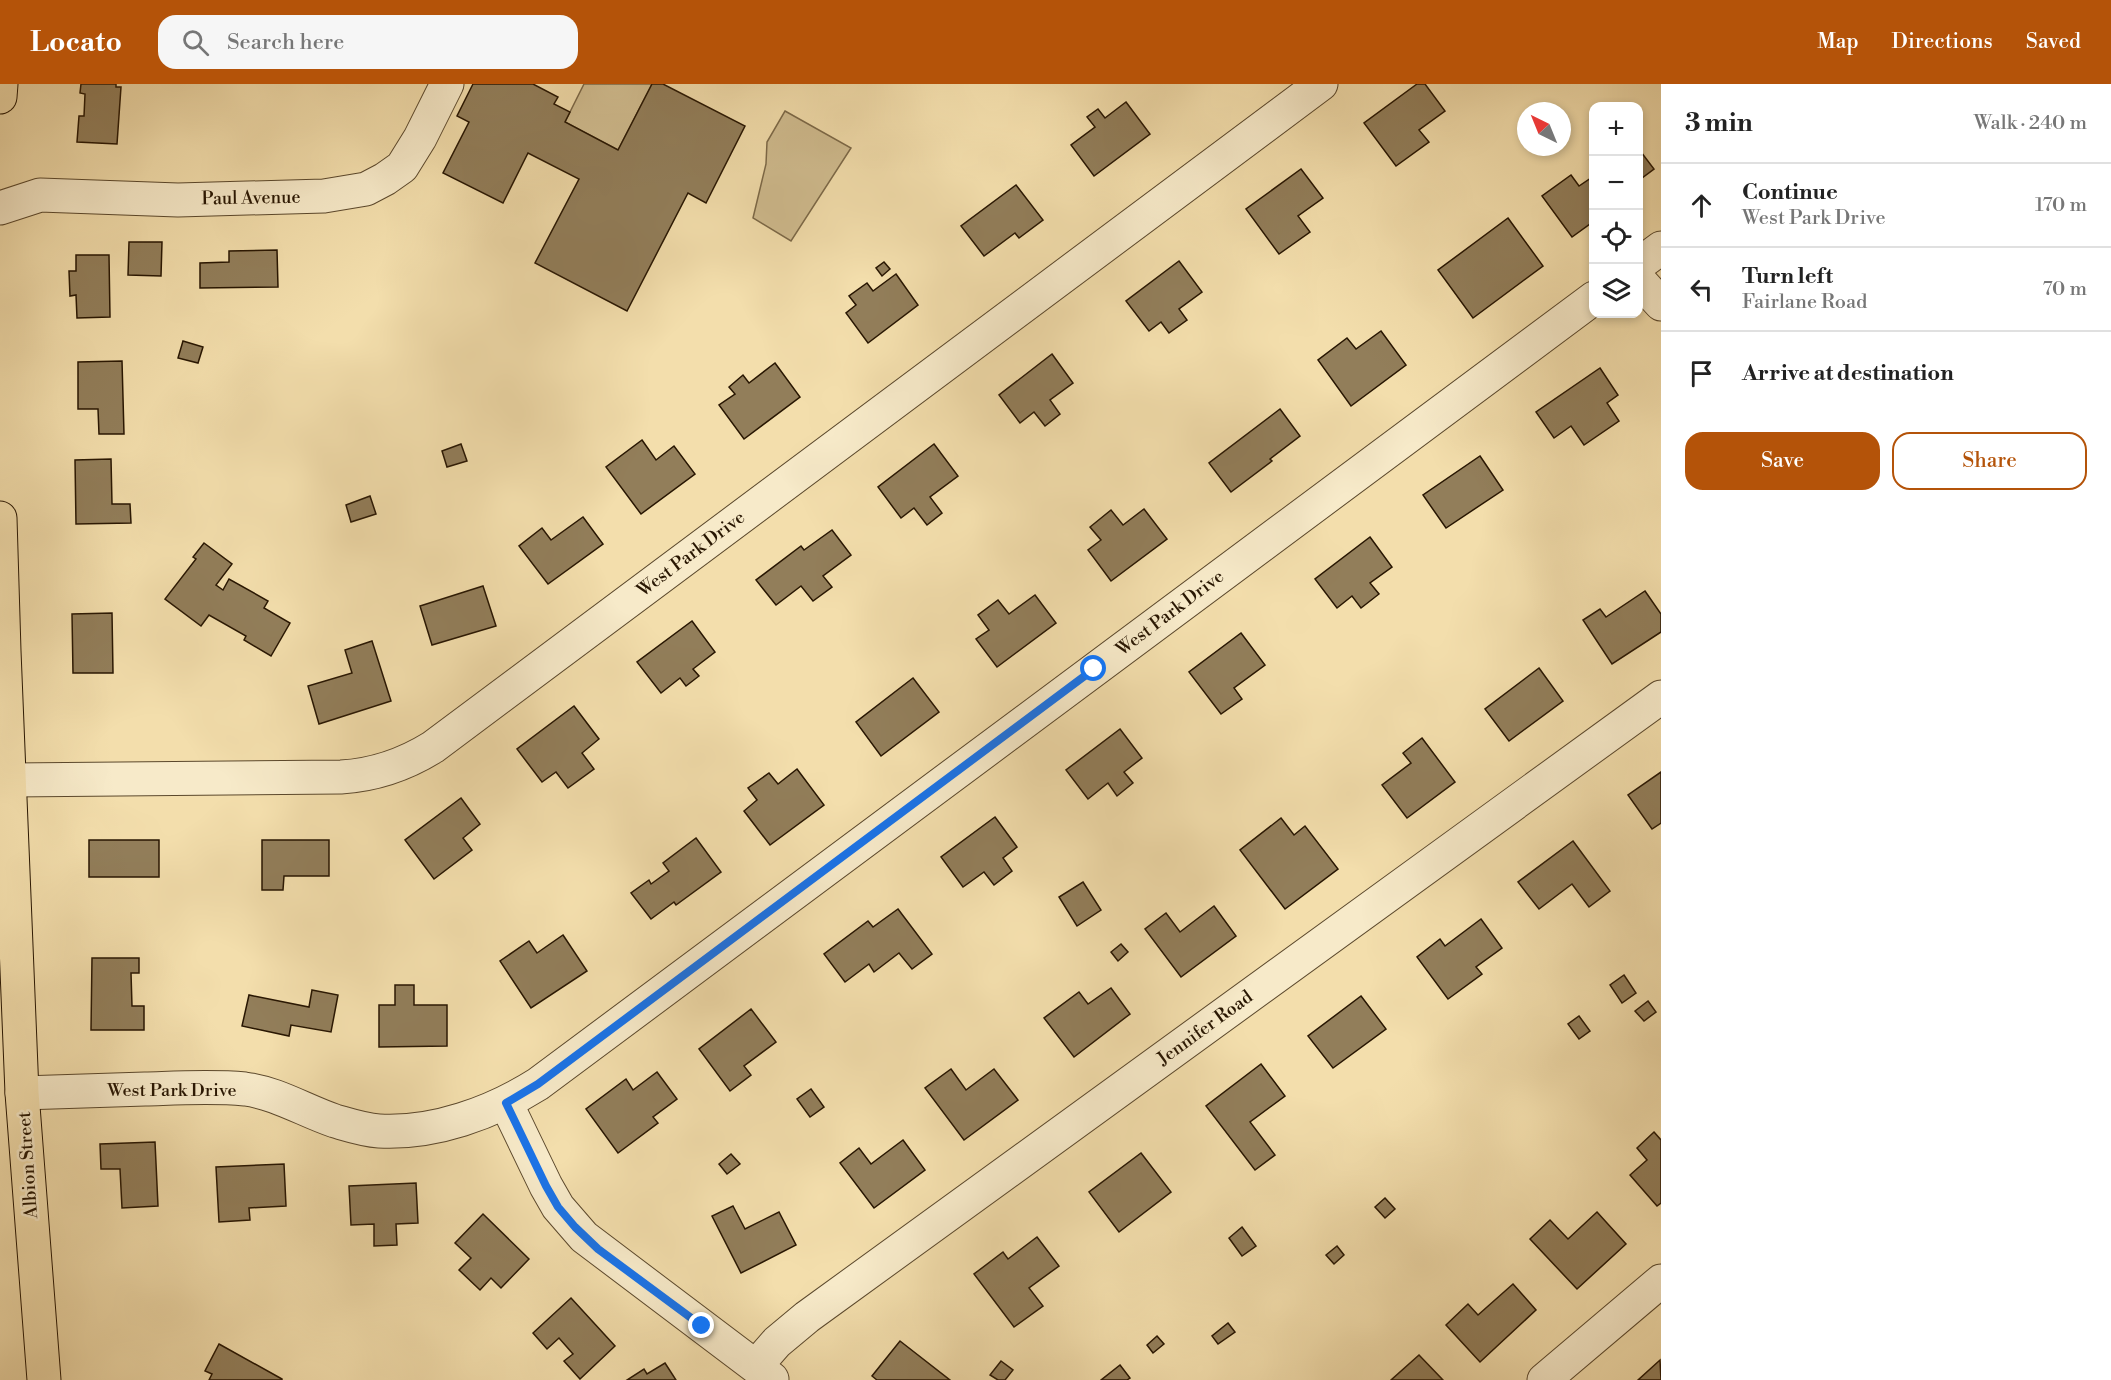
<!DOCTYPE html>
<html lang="en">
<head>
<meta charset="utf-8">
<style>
  :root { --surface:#fff; --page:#f6f6f6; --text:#222; --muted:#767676; --line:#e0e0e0; --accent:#b45309 }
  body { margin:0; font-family:"Libre Bodoni",serif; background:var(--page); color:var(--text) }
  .controls { position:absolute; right:18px; top:18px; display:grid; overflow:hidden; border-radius:12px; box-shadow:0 3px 9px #0003 }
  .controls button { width:54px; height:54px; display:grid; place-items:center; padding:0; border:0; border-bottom:2px solid var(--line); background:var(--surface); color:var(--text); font:30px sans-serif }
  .compass { position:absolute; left:1517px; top:18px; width:54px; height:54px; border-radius:50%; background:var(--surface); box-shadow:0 3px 9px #0003; rotate:317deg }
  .stop { position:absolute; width:18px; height:18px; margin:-14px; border:4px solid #1a73e8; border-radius:50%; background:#fff }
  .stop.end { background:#1a73e8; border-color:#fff; box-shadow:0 2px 6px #0008 }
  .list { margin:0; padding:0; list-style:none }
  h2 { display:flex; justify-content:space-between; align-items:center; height:78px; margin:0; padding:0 24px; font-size:26px }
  h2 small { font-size:20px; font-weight:400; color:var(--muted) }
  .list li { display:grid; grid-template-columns:39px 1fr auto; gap:18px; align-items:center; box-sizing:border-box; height:84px; padding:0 24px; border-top:2px solid var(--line) }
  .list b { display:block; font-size:22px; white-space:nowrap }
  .list p { margin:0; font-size:20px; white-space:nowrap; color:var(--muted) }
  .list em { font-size:20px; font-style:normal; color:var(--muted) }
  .actions { display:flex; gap:12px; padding:18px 24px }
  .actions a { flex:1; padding:14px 0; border:2px solid var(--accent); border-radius:18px; text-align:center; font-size:21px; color:var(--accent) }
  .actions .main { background:var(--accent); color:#fff }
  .icon { flex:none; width:33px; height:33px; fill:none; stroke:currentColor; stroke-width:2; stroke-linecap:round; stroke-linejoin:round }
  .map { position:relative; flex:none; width:1661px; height:1296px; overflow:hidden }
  header { display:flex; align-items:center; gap:36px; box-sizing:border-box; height:84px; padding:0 30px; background:var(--accent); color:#fff }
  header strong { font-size:28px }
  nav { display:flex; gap:33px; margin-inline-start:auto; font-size:21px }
  .search { width:420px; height:54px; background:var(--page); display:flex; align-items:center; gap:15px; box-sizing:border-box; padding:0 21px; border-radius:18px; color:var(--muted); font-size:22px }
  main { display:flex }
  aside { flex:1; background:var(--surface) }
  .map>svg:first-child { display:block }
  .green { fill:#d0bc8f; stroke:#7c6948; stroke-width:1.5 }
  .building { fill:#927e5a; stroke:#281602; stroke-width:1.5 }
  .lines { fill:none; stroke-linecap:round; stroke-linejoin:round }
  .minor-casing { stroke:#5b482c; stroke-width:35 }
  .primary-casing { stroke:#281602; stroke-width:35 }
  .minor { stroke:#f7eac9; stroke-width:33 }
  .primary { stroke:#f3deac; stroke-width:33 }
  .route { stroke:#1a73e8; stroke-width:8 }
  .labels { text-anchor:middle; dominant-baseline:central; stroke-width:5; stroke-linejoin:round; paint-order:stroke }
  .street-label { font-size:18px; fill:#281602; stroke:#f7eac9 }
</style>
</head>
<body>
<header>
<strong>Locato</strong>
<div class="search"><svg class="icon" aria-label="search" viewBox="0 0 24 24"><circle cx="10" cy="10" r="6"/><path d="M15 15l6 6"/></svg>Search here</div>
<nav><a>Map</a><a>Directions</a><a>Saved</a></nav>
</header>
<main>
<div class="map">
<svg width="1661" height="1296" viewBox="0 0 1661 1296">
  <rect width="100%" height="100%" fill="#f3deac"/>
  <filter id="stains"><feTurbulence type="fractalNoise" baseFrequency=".00333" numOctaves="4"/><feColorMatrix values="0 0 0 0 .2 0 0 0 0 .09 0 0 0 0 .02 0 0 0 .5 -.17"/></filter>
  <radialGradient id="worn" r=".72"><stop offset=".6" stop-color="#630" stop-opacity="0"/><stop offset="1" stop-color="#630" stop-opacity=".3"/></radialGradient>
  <g class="green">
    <polygon points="584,0 652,0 618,66 565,38"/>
    <polygon points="785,27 851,64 791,157 753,134 766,80 767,58"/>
  </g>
  <g class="building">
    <polygon points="81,0 116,0 116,3 121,3 117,60 77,58 79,32 84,32 85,10 80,9"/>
    <polygon points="473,0 533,0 558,13 554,20 570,28 565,38 618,66 652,0 663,0 745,42 706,119 688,109 627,227 535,179 579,95 528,69 503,119 443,89 469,38 457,32"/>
    <polygon points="1417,0 1425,0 1445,27 1419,46 1429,58 1396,82 1364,39"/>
    <polygon points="1126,18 1150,50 1094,92 1071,61 1095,43 1087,33 1098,25 1105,34"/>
    <polygon points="1638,64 1654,85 1638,97"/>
    <polygon points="1301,85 1323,114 1298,132 1310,148 1279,170 1246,125"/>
    <polygon points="1571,91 1579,102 1594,92 1594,137 1572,153 1542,112"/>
    <polygon points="1016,101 1043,136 1019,154 1015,149 984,172 961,142"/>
    <polygon points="1508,134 1543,182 1473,234 1438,186"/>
    <polygon points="129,158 162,158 161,192 128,191"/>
    <polygon points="277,166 278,203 200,204 200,179 229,178 229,167"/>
    <polygon points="76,171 109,171 110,233 77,234 76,211 70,212 69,187 76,187"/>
    <polygon points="1179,177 1202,208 1179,225 1187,236 1169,249 1161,238 1149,247 1126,217"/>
    <polygon points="884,178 890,185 882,192 876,184"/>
    <polygon points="896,190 918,221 868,259 846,229 856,221 849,212 867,199 873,207"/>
    <polygon points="1381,247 1406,281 1351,322 1318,276 1347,254 1356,265"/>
    <polygon points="183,257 203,263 198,279 178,274"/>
    <polygon points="1052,270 1073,299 1050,316 1060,330 1045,342 1034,328 1020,339 999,311"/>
    <polygon points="122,277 124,350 99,350 98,325 78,325 78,278"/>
    <polygon points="775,279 800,313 744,355 719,321 735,310 729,303 743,291 749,299"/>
    <polygon points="1600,284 1618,311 1607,319 1619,337 1584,361 1571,342 1554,354 1536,328"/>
    <polygon points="1280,325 1300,352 1270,375 1272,377 1231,408 1209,379"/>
    <polygon points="642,356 656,376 674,362 695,390 641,430 606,383"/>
    <polygon points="461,360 467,377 447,383 442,367"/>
    <polygon points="934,360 958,392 930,413 942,429 927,441 914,424 901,434 878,403"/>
    <polygon points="1480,372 1503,406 1446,444 1423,411"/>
    <polygon points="111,375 112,420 130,420 131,439 76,440 75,376"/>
    <polygon points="370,412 376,430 351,438 346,421"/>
    <polygon points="1144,425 1167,455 1111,497 1088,466 1101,456 1090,443 1111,426 1123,441"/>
    <polygon points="583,433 603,460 548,500 519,462 542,444 551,456"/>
    <polygon points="832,446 851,471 823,492 832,503 813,517 801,502 776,521 756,496 801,462 804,466"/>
    <polygon points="1370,453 1392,483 1370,499 1379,510 1361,524 1352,512 1337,524 1315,495"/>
    <polygon points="204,459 232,480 216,501 223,506 229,495 268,517 264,524 290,539 271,572 244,556 246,552 209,531 201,542 165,515 196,475 193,473"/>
    <polygon points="483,502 496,542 432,561 420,522"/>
    <polygon points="1645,507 1661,530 1661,548 1612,580 1583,536 1600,525 1606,533"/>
    <polygon points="1035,511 1056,539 997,583 976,555 989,546 978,531 998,516 1009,530"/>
    <polygon points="112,529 113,589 73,589 72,530"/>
    <polygon points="692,537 715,568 693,585 699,592 686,602 680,594 661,609 637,578"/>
    <polygon points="1241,549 1265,581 1234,604 1242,615 1221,630 1189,588"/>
    <polygon points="372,557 391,617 319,640 308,602 352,589 345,566"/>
    <polygon points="1539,584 1563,617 1509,657 1485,625"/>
    <polygon points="913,594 939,628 881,672 856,638"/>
    <polygon points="574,622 599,655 582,669 594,685 568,704 556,688 542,698 517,665"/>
    <polygon points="1120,645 1142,674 1124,688 1133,699 1117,712 1108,699 1088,715 1066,686"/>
    <polygon points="1422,654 1455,698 1407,734 1382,701 1411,679 1403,669"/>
    <polygon points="797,685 824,721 770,761 744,727 757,716 748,704 769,689 778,700"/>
    <polygon points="1661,688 1661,739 1652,745 1628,711"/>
    <polygon points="461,714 480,740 463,754 472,766 434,795 405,756"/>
    <polygon points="995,733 1017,763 1003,774 1012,787 994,801 984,788 963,803 941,773"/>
    <polygon points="1281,734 1294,751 1305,742 1338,785 1285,825 1240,766"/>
    <polygon points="696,754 721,788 676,821 674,818 651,835 631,809 649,796 651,800 669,787 663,779"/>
    <rect x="89" y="756" width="70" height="37"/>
    <polygon points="262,756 329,756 329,792 284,792 283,806 262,806"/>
    <polygon points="1573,757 1610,807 1589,823 1572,800 1539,825 1518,798"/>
    <polygon points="1083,798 1101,826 1077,842 1059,813"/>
    <polygon points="1214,822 1236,852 1181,893 1145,845 1166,829 1180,848"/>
    <polygon points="898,825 932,870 912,885 899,869 874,888 869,880 845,898 824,870 868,837 873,843"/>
    <polygon points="1481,835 1502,864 1476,883 1482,890 1448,915 1417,873 1440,855 1445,862"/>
    <polygon points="563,851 587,887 531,924 500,877 529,857 537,869"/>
    <polygon points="1121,860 1128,868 1118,877 1111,868"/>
    <polygon points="92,874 139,874 139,889 131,889 132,922 144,922 144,946 91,946"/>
    <polygon points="1624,891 1636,909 1622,919 1610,901"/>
    <polygon points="395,901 414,901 414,921 447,921 447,962 379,963 379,921 395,921"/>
    <polygon points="1111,904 1130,930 1074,973 1044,934 1079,908 1088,920"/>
    <polygon points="312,906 338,911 331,948 291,941 289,952 242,942 249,911 309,923"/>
    <polygon points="1361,912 1386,945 1333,984 1308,952"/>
    <polygon points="1648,917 1656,928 1644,937 1635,927"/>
    <polygon points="751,925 776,958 744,982 751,991 730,1007 699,965"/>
    <polygon points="1579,932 1590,947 1579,955 1568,940"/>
    <polygon points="1261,980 1285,1012 1250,1038 1275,1071 1255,1086 1206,1022"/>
    <polygon points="951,985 966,1006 994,985 1018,1016 964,1056 925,1004"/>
    <polygon points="657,988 677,1015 653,1033 658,1039 618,1069 586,1025 626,995 633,1006"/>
    <polygon points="811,1005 824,1023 810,1033 797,1015"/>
    <polygon points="1654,1048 1661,1056 1661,1119 1657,1122 1630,1091 1647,1076 1637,1064"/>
    <polygon points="903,1056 925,1086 874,1124 840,1079 859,1064 871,1080"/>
    <polygon points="155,1058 158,1122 122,1124 120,1085 101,1085 100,1060"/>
    <polygon points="1141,1069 1171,1108 1119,1148 1089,1108"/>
    <polygon points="731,1070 740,1080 727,1090 719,1080"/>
    <polygon points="284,1080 286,1122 249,1124 250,1136 219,1138 216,1083"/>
    <polygon points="416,1099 418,1139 396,1140 397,1161 374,1162 374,1140 351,1141 349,1102"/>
    <polygon points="1385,1114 1395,1125 1385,1134 1375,1123"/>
    <polygon points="733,1122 745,1145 779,1128 796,1161 741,1189 712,1132"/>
    <polygon points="1597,1128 1626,1160 1577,1205 1530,1155 1550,1136 1568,1155"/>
    <polygon points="483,1130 529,1175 501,1204 491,1194 480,1206 459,1186 471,1174 455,1159"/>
    <polygon points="1242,1143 1256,1162 1242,1172 1229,1154"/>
    <polygon points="1037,1153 1059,1182 1029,1204 1043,1222 1014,1243 974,1190 1003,1168 1008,1175"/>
    <polygon points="1337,1162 1344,1171 1334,1180 1326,1171"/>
    <polygon points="1513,1200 1536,1226 1480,1278 1446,1241 1468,1220 1478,1231"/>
    <polygon points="571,1214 615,1262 580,1295 564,1277 573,1270 559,1254 547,1265 533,1249"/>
    <polygon points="1228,1239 1235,1248 1218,1260 1212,1252"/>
    <polygon points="1157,1252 1164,1260 1153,1269 1147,1261"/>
    <polygon points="900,1257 950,1296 877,1296 872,1292"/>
    <polygon points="219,1260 282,1295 282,1296 209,1296 212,1290 205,1287"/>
    <polygon points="1419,1271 1443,1296 1391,1296"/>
    <polygon points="1660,1276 1661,1296 1638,1296"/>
    <polygon points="1001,1277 1013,1286 1005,1296 998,1296 990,1291"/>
    <polygon points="665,1279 676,1296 627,1296 644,1285 647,1290"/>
    <polygon points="1120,1281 1130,1294 1127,1296 1101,1296"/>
  </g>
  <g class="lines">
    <g class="minor-casing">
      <g id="minor">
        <polyline points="0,124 40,111 178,116 324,112 366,105 385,95 402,83 420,54 447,0"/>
        <polyline points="1638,181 1661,164"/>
        <polyline points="1638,195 1661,220"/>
        <path d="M11,696L341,693C375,691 404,681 433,663L1321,0"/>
        <path d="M22,1009C63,1008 104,1006 145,1005C179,1004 212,1002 245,1005C277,1009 305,1027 335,1037C349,1041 364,1046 379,1047C434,1050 492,1029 538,1000L1594,214"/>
        <polyline points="506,1019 546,1102 558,1123 584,1153 772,1295"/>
        <polyline points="756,1282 777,1258 807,1233 1661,613"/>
        <polyline points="1544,1296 1661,1197"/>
      </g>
    </g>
    <g class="primary-casing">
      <g id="primary">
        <polyline points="0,13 1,0"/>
        <polyline points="0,434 4,567 22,1009 44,1296"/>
      </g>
    </g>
    <use href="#minor" class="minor"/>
    <use href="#primary" class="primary"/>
  </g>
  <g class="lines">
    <polyline class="route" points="702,1242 598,1165 575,1143 558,1123 546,1102 506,1019 538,1000 1094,585"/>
  </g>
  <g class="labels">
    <g class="street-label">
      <text transform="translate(251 114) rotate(-1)">Paul Avenue</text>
      <text transform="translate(691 470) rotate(-37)">West Park Drive</text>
      <text transform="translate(1170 529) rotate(-37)">West Park Drive</text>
      <text transform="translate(1205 944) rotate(-36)">Jennifer Road</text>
      <text x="172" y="1006">West Park Drive</text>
      <text transform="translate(28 1081) rotate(-94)">Albion Street</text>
    </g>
  </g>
  <rect width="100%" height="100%" filter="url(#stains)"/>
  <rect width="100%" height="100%" fill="url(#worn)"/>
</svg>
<div class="controls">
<button>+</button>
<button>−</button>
<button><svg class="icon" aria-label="locate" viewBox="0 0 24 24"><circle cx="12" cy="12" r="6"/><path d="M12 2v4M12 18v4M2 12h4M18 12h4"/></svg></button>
<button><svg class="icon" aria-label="layers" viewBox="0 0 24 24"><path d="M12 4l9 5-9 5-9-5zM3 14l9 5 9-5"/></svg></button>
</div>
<svg class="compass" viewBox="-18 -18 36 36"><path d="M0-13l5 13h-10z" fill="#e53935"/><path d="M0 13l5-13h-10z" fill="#767676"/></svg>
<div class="stop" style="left:1094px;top:585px"></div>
<div class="stop end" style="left:702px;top:1242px"></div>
</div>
<aside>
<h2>3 min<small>Walk · 240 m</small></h2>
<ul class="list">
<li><svg class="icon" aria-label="ahead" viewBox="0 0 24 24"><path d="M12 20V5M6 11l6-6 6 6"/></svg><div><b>Continue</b><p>West Park Drive</p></div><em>170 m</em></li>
<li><svg class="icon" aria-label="left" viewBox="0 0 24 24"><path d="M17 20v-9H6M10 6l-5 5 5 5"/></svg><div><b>Turn left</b><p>Fairlane Road</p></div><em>70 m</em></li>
<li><svg class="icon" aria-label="arrive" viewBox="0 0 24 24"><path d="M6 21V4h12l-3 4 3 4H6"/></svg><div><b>Arrive at destination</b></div></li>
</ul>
<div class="actions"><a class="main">Save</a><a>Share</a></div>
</aside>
</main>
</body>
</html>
